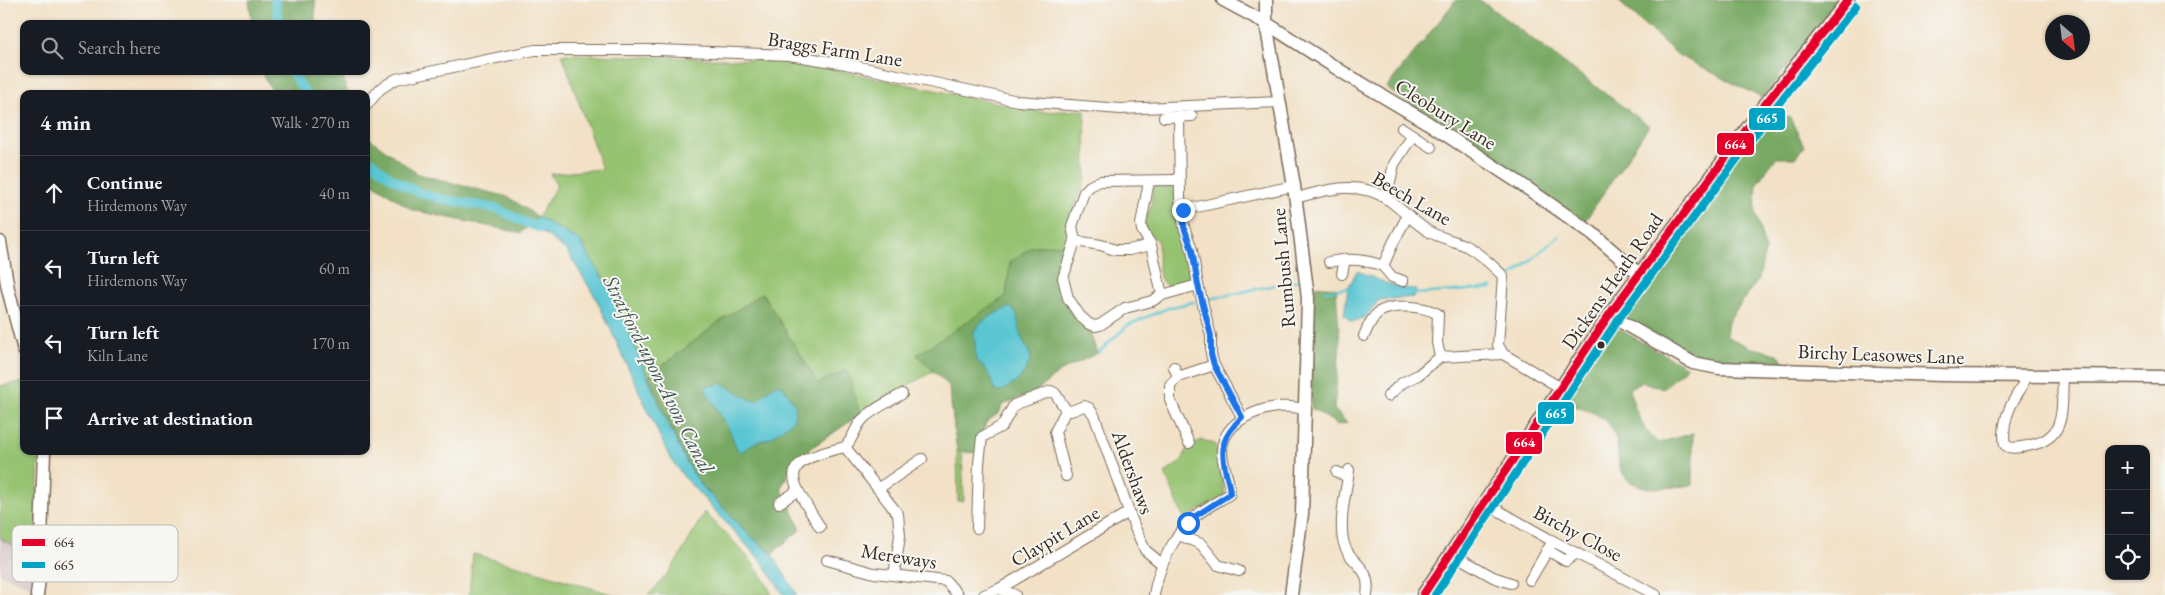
<!DOCTYPE html>
<html lang="en">
<head>
<meta charset="utf-8">
<style>
  :root { --surface:#171b24; --page:#242831; --text:#f1f3f6; --muted:#9ea1a6; --line:#363941 }
  body { margin:0; font-family:"EB Garamond",serif; background:var(--page); color:var(--text) }
  .controls { position:absolute; right:15px; bottom:15px; display:grid; overflow:hidden; border-radius:10px; box-shadow:0 1px 4px #0004 }
  .controls button { width:45px; height:45px; display:grid; place-items:center; padding:0; border:0; border-bottom:1px solid var(--line); background:var(--surface); color:var(--text); font:25px sans-serif }
  .compass { position:absolute; left:2045px; top:15px; width:45px; height:45px; border-radius:50%; background:var(--surface); box-shadow:0 1px 4px #0004; rotate:152deg }
  .stop { position:absolute; width:15px; height:15px; margin:-11px; border:4px solid #1a73e8; border-radius:50%; background:#fff }
  .stop.end { background:#1a73e8; border-color:#fff; box-shadow:0 1px 5px #0008 }
  .list { margin:0; padding:0; list-style:none }
  h2 { display:flex; justify-content:space-between; align-items:center; height:65px; margin:0; padding:0 20px; font-size:21px }
  h2 small { font-size:16px; font-weight:400; color:var(--muted) }
  .list li { display:grid; grid-template-columns:32px 1fr auto; gap:15px; align-items:center; box-sizing:border-box; height:75px; padding:0 20px; border-top:1px solid var(--line) }
  .list b { display:block; font-size:19px; white-space:nowrap }
  .list p { margin:0; font-size:16px; white-space:nowrap; color:var(--muted) }
  .list em { font-size:16px; font-style:normal; color:var(--muted) }
  .icon { flex:none; width:28px; height:28px; fill:none; stroke:currentColor; stroke-width:2; stroke-linecap:round; stroke-linejoin:round }
  .map { position:relative; flex:none; width:2165px; height:595px; overflow:hidden }
  .search { position:absolute; background:var(--surface); box-shadow:0 1px 4px #0004; left:20px; top:20px; width:350px; height:55px; display:flex; align-items:center; gap:12px; box-sizing:border-box; padding:0 18px; border-radius:10px; color:var(--muted); font-size:19px }
  .panel { position:absolute; background:var(--surface); box-shadow:0 1px 4px #0004; left:20px; top:90px; width:350px; height:365px; border-radius:10px }
  .map>svg:first-child { display:block }
  .industrial { fill:#d2bec2 }
  .green { fill:#96c371; stroke:#687648 }
  .forest { fill:#78a963; stroke:#5a6a40 }
  .water { fill:#5ac6d3; stroke:#4a7878 }
  .lines { fill:none; stroke-linecap:round; stroke-linejoin:round }
  .stream { stroke:#5ac6d3; stroke-width:2.5 }
  .canal { stroke:#5ac6d3; stroke-width:9 }
  .minor-casing { stroke:#7b6a59; stroke-width:12 }
  .tertiary-casing { stroke:#7b6a59; stroke-width:15 }
  .minor { stroke:#fff; stroke-width:10 }
  .tertiary { stroke:#fff; stroke-width:12 }
  .bus-1-casing { stroke:#f6f6f2; stroke-width:11 }
  .bus-2-casing { stroke:#f6f6f2; stroke-width:11 }
  .bus-1 { stroke:#e4002b; stroke-width:8 }
  .bus-2 { stroke:#03a3c5; stroke-width:8 }
  .route { stroke:#1a73e8; stroke-width:6 }
  .bus-dot { fill:#3b2a1e; stroke:#f6f6f2; stroke-width:2 }
  .labels { text-anchor:middle; dominant-baseline:central; stroke-width:4; stroke-linejoin:round; paint-order:stroke }
  .street-label { font-size:20px; fill:#3b2a1e; stroke:#f6f6f2 }
  .water-label { font-size:21px; font-style:italic; fill:#445954; stroke:#f6f6f2 }
  .key { fill:#f6f6f2; stroke:#beb9b2; stroke-width:1 }
  .key-label { font-size:14px; fill:#3b2a1e }
  .line-badge { stroke:#f6f6f2; stroke-width:2 }
  .badge-label { font-size:14px; text-anchor:middle; font-weight:bold; fill:#fff }
</style>
</head>
<body>
<div class="map">
<svg width="2165" height="595" viewBox="0 0 2165 595">
  <rect width="100%" height="100%" fill="#f6f6f2"/>
  <filter id="ink" filterUnits="userSpaceOnUse"><feTurbulence type="fractalNoise" baseFrequency=".02" numOctaves="2"/><feDisplacementMap in="SourceGraphic" scale="10" xChannelSelector="R" yChannelSelector="G"/><feConvolveMatrix kernelMatrix="1 2 1 2 8 2 1 2 1" color-interpolation-filters="sRGB"/></filter>
  <filter id="wash" filterUnits="userSpaceOnUse"><feTurbulence type="fractalNoise" baseFrequency=".0096" numOctaves="4" result="noise"/><feDisplacementMap in="SourceGraphic" scale="20" xChannelSelector="R" yChannelSelector="G"/><feGaussianBlur stdDeviation="1.12" result="paint"/><feColorMatrix in="noise" values="0 0 0 0 0 0 0 0 0 0 0 0 0 0 0 0 0 1.4 0 .05"/><feComposite in="paint" operator="in"/></filter>
  <g filter="url(#wash)">
    <rect width="100%" height="100%" fill="#f2e1c6"/>
    <polygon class="industrial" points="0,538 35,558 30,586 0,574"/>
    <g class="green">
      <polygon points="562,54 792,61 1042,112 1085,110 1086,178 1070,220 1069,244 1056,268 1065,292 1097,353 1059,372 1035,392 1002,405 999,413 986,422 976,453 962,451 964,501 958,501 957,451 949,386 934,371 883,399 795,459 781,488 801,529 772,554 749,535 701,485 687,462 670,429 612,293 580,241 538,217 557,185 550,174 602,169"/>
      <path d="M1164,183L1171,185L1176,195L1174,213L1190,252L1189,280C1153,301 1159,265 1158,241L1145,229V220L1151,206L1153,190L1156,185Z"/>
      <polygon points="24,382 24,451 39,451 35,558 0,538 0,386"/>
      <polygon points="1202,440 1215,444 1225,495 1184,519 1165,473 1182,461 1187,447"/>
      <path d="M704,512C729,537 757,562 772,595H648C674,571 688,542 704,512Z"/>
      <polygon points="473,554 525,568 614,595 470,595 469,594"/>
    </g>
    <g class="forest">
      <polygon points="249,0 315,0 315,24 252,24"/>
      <polygon points="1456,0 1480,0 1649,126 1585,221 1386,88"/>
      <polygon points="1617,0 1841,0 1762,98 1678,55"/>
      <polygon points="263,71 341,71 348,94 274,94 265,79"/>
      <polygon points="1769,112 1790,118 1804,146 1795,158 1776,158 1757,183 1755,210 1765,250 1759,279 1728,321 1726,336 1749,347 1778,354 1785,365 1701,362 1622,318 1675,235 1732,163"/>
      <polygon points="366,136 418,174 508,197 538,217 521,233 412,210 366,178"/>
      <polygon points="1069,244 1056,268 1065,292 1086,320 1097,353 1059,372 1035,392 1002,405 999,413 986,422 976,453 957,451 949,386 917,355 1006,296 1010,262 1033,246"/>
      <polygon points="1315,286 1336,288 1340,344 1334,409 1347,423 1338,425 1311,408 1311,346"/>
      <polygon points="762,293 818,383 847,370 860,414 795,459 781,488 801,529 772,554 749,535 701,485 687,463 649,376 719,322"/>
      <path d="M1615,327L1687,367L1663,389L1643,382L1629,388C1635,409 1641,429 1658,443L1693,433V485C1662,488 1620,498 1618,454C1617,442 1615,429 1605,420C1594,411 1575,407 1562,402Z"/>
    </g>
    <g class="water">
      <polygon points="538,217 580,241 612,293 670,429 687,463 701,485 749,535 772,554 797,595 784,595 763,563 683,476 669,456 596,298 567,251 545,234 527,227"/>
      <path d="M1357,271C1376,278 1394,289 1415,289L1417,294L1414,297L1379,300L1365,317L1352,322L1344,315L1348,288Z"/>
      <path d="M1011,307L1017,315L1020,334L1031,357C1025,375 1017,385 998,392L993,388C991,375 986,368 976,360L974,331C984,318 995,313 1011,307Z"/>
      <polygon points="723,384 755,402 776,384 783,386 796,407 793,421 770,438 754,443 741,452 737,449 729,429 705,389 708,386"/>
    </g>
    <g class="lines">
      <g class="stream">
        <polyline points="1510,278 1559,236"/>
        <polyline points="1325,291 1348,288"/>
        <polyline points="1417,294 1492,288"/>
        <polyline points="1209,299 1299,280"/>
        <polyline points="1098,353 1128,325 1168,308 1194,302"/>
      </g>
      <g class="canal">
        <polyline points="275,0 279,24"/>
        <polyline points="291,71 306,94"/>
        <polyline points="366,157 390,177 415,191 437,198 498,209 526,223 541,228"/>
      </g>
    </g>
  </g>
  <g filter="url(#ink)">
    <g class="lines">
      <g class="minor-casing">
        <g id="minor">
          <polyline points="366,106 380,89 396,79 535,50 659,50 789,55 846,64 1018,101 1121,109 1280,102"/>
          <polyline points="1179,116 1180,197 1184,227 1192,250 1198,285 1211,336 1211,354 1214,365 1242,417"/>
          <polyline points="1164,117 1192,116"/>
          <polyline points="1402,128 1431,147"/>
          <polyline points="1179,180 1100,181 1090,186 1084,192 1072,226 1075,241 1063,278 1068,298 1080,316 1089,324 1095,326 1100,325 1125,308 1152,301 1162,295 1198,285"/>
          <polyline points="1149,181 1141,224 1142,230 1151,245 1162,295"/>
          <path d="M1296,198C1328,189 1360,180 1389,200C1402,210 1414,222 1428,231C1439,238 1453,240 1464,245C1478,252 1492,265 1503,276L1498,345L1503,354L1561,388"/>
          <polyline points="1386,199 1394,164 1413,135"/>
          <polyline points="1183,210 1294,186"/>
          <polyline points="1075,241 1101,245 1115,250 1129,250 1151,245"/>
          <path d="M1329,262C1348,258 1365,259 1383,266"/>
          <polyline points="1342,274 1345,259"/>
          <polyline points="1403,281 1392,277 1383,266 1394,241 1408,215"/>
          <path d="M1364,336C1368,327 1371,318 1379,312C1394,303 1424,306 1438,314L1437,342L1440,357L1418,375L1402,383L1388,396"/>
          <polyline points="1440,357 1503,354"/>
          <polyline points="1174,367 1178,377"/>
          <path d="M2025,376C2024,386 2020,389 2015,398C2006,413 2002,428 2005,445C2011,450 2020,447 2027,446C2068,439 2061,410 2063,376"/>
          <polyline points="1189,443 1170,400 1170,385 1178,377 1214,365"/>
          <path d="M845,447C853,439 855,428 862,420C872,409 889,402 902,394"/>
          <path d="M1349,470C1346,492 1339,518 1343,540C1348,565 1372,564 1367,595"/>
          <polyline points="1337,472 1348,477"/>
          <polyline points="1066,476 1055,432 1066,410"/>
          <polyline points="879,488 922,459"/>
          <polyline points="1483,502 1549,539 1656,595"/>
          <polyline points="779,503 797,491"/>
          <path d="M820,527C788,476 775,463 845,447L898,514L900,536L894,575"/>
          <polyline points="977,528 979,463 982,437 1002,426 1014,405 1051,391 1055,393 1066,410 1071,411 1084,406 1089,408 1094,415 1135,528 1145,550 1162,564"/>
          <polyline points="1179,535 1201,544 1218,565 1239,571"/>
          <polyline points="1547,550 1566,561 1576,553"/>
          <polyline points="1451,553 1493,577 1511,583"/>
          <polyline points="827,560 874,573 946,581 958,595"/>
          <polyline points="1530,580 1553,541"/>
          <polyline points="999,589 1129,512"/>
          <polyline points="1427,591 1436,595"/>
          <polyline points="984,595 999,589 1015,595"/>
          <path d="M1154,595C1158,568 1175,531 1197,515C1207,507 1219,501 1230,494C1230,480 1222,466 1222,451C1222,416 1278,399 1305,410"/>
        </g>
      </g>
      <g class="tertiary-casing">
        <g id="tertiary">
          <polyline points="1223,0 1266,23 1344,73 1428,123 1518,182 1592,233 1639,274"/>
          <polyline points="1266,0 1266,23 1294,186 1308,298 1302,514 1291,595"/>
          <polyline points="0,242 8,289 24,350"/>
          <polyline points="1609,315 1693,363 1719,368 1942,375 2165,377"/>
          <polyline points="37,595 40,571 44,451"/>
          <polyline points="1423,595 1609,315 1763,107 1848,0"/>
        </g>
      </g>
      <use href="#minor" class="minor"/>
      <use href="#tertiary" class="tertiary"/>
      <g class="bus-1-casing">
        <polyline id="bus-1" points="1423,595 1609,315 1763,107 1848,0"/>
      </g>
      <g class="bus-2-casing">
        <polyline id="bus-2" points="1435,595 1617,321 1771,113 1856,6"/>
      </g>
      <use href="#bus-1" class="bus-1"/>
      <use href="#bus-2" class="bus-2"/>
    </g>
  </g>
  <g class="lines" filter="url(#ink)">
    <path class="route" d="M1183,210L1184,227L1192,250L1198,285L1211,336V354L1214,365L1242,417C1222,438 1220,445 1226,474C1228,481 1230,487 1230,494L1197,515L1188,523"/>
  </g>
  <circle class="bus-dot" cx="1601" cy="345" r="4.5"/>
  <g class="labels">
    <g class="street-label">
      <text transform="translate(835 49) rotate(9)">Braggs Farm Lane</text>
      <text transform="translate(1446 114) rotate(32)">Cleobury Lane</text>
      <text transform="translate(1412 198) rotate(30)">Beech Lane</text>
      <text transform="translate(1283 268) rotate(-95)">Rumbush Lane</text>
      <text transform="translate(1612 281) rotate(-55)">Dickens Heath Road</text>
      <text transform="translate(1881 354) rotate(2)">Birchy Leasowes Lane</text>
      <text transform="translate(1133 472) rotate(70)">Aldershaws</text>
      <text transform="translate(1578 533) rotate(28)">Birchy Close</text>
      <text transform="translate(1055 536) rotate(-31)">Claypit Lane</text>
      <text transform="translate(899 556) rotate(9)">Mereways</text>
    </g>
    <g class="water-label">
      <text transform="translate(659 374) rotate(63)">Stratford-upon-Avon Canal</text>
    </g>
  </g>
  <rect x="12" y="525" width="166" height="57" rx="8" class="key"/>
  <rect x="22" y="539" width="23" height="7" fill="#e4002b"/>
  <rect x="22" y="562" width="23" height="6" fill="#03a3c5"/>
  <g class="key-label">
    <text x="54" y="547">664</text>
    <text x="54" y="570">665</text>
  </g>
  <g class="line-badge">
    <rect x="1748" y="107" width="38" height="24" rx="5" fill="#03a3c5"/>
    <rect x="1716" y="132" width="39" height="24" rx="5" fill="#e4002b"/>
    <rect x="1537" y="401" width="38" height="24" rx="5" fill="#03a3c5"/>
    <rect x="1505" y="431" width="38" height="24" rx="5" fill="#e4002b"/>
  </g>
  <g class="badge-label">
    <text x="1767" y="123">665</text>
    <text x="1735" y="149">664</text>
    <text x="1556" y="418">665</text>
    <text x="1524" y="447">664</text>
  </g>
</svg>
<div class="controls">
<button>+</button>
<button>−</button>
<button><svg class="icon" aria-label="locate" viewBox="0 0 24 24"><circle cx="12" cy="12" r="6"/><path d="M12 2v4M12 18v4M2 12h4M18 12h4"/></svg></button>
</div>
<svg class="compass" viewBox="-18 -18 36 36"><path d="M0-13l5 13h-10z" fill="#e53935"/><path d="M0 13l5-13h-10z" fill="#9ea1a6"/></svg>
<div class="stop" style="left:1188px;top:523px"></div>
<div class="stop end" style="left:1183px;top:210px"></div>
<div class="search"><svg class="icon" aria-label="search" viewBox="0 0 24 24"><circle cx="10" cy="10" r="6"/><path d="M15 15l6 6"/></svg>Search here</div>
<section class="panel">
<h2>4 min<small>Walk · 270 m</small></h2>
<ul class="list">
<li><svg class="icon" aria-label="ahead" viewBox="0 0 24 24"><path d="M12 20V5M6 11l6-6 6 6"/></svg><div><b>Continue</b><p>Hirdemons Way</p></div><em>40 m</em></li>
<li><svg class="icon" aria-label="left" viewBox="0 0 24 24"><path d="M17 20v-9H6M10 6l-5 5 5 5"/></svg><div><b>Turn left</b><p>Hirdemons Way</p></div><em>60 m</em></li>
<li><svg class="icon" aria-label="left" viewBox="0 0 24 24"><path d="M17 20v-9H6M10 6l-5 5 5 5"/></svg><div><b>Turn left</b><p>Kiln Lane</p></div><em>170 m</em></li>
<li><svg class="icon" aria-label="arrive" viewBox="0 0 24 24"><path d="M6 21V4h12l-3 4 3 4H6"/></svg><div><b>Arrive at destination</b></div></li>
</ul>
</section>
</div>
</body>
</html>
